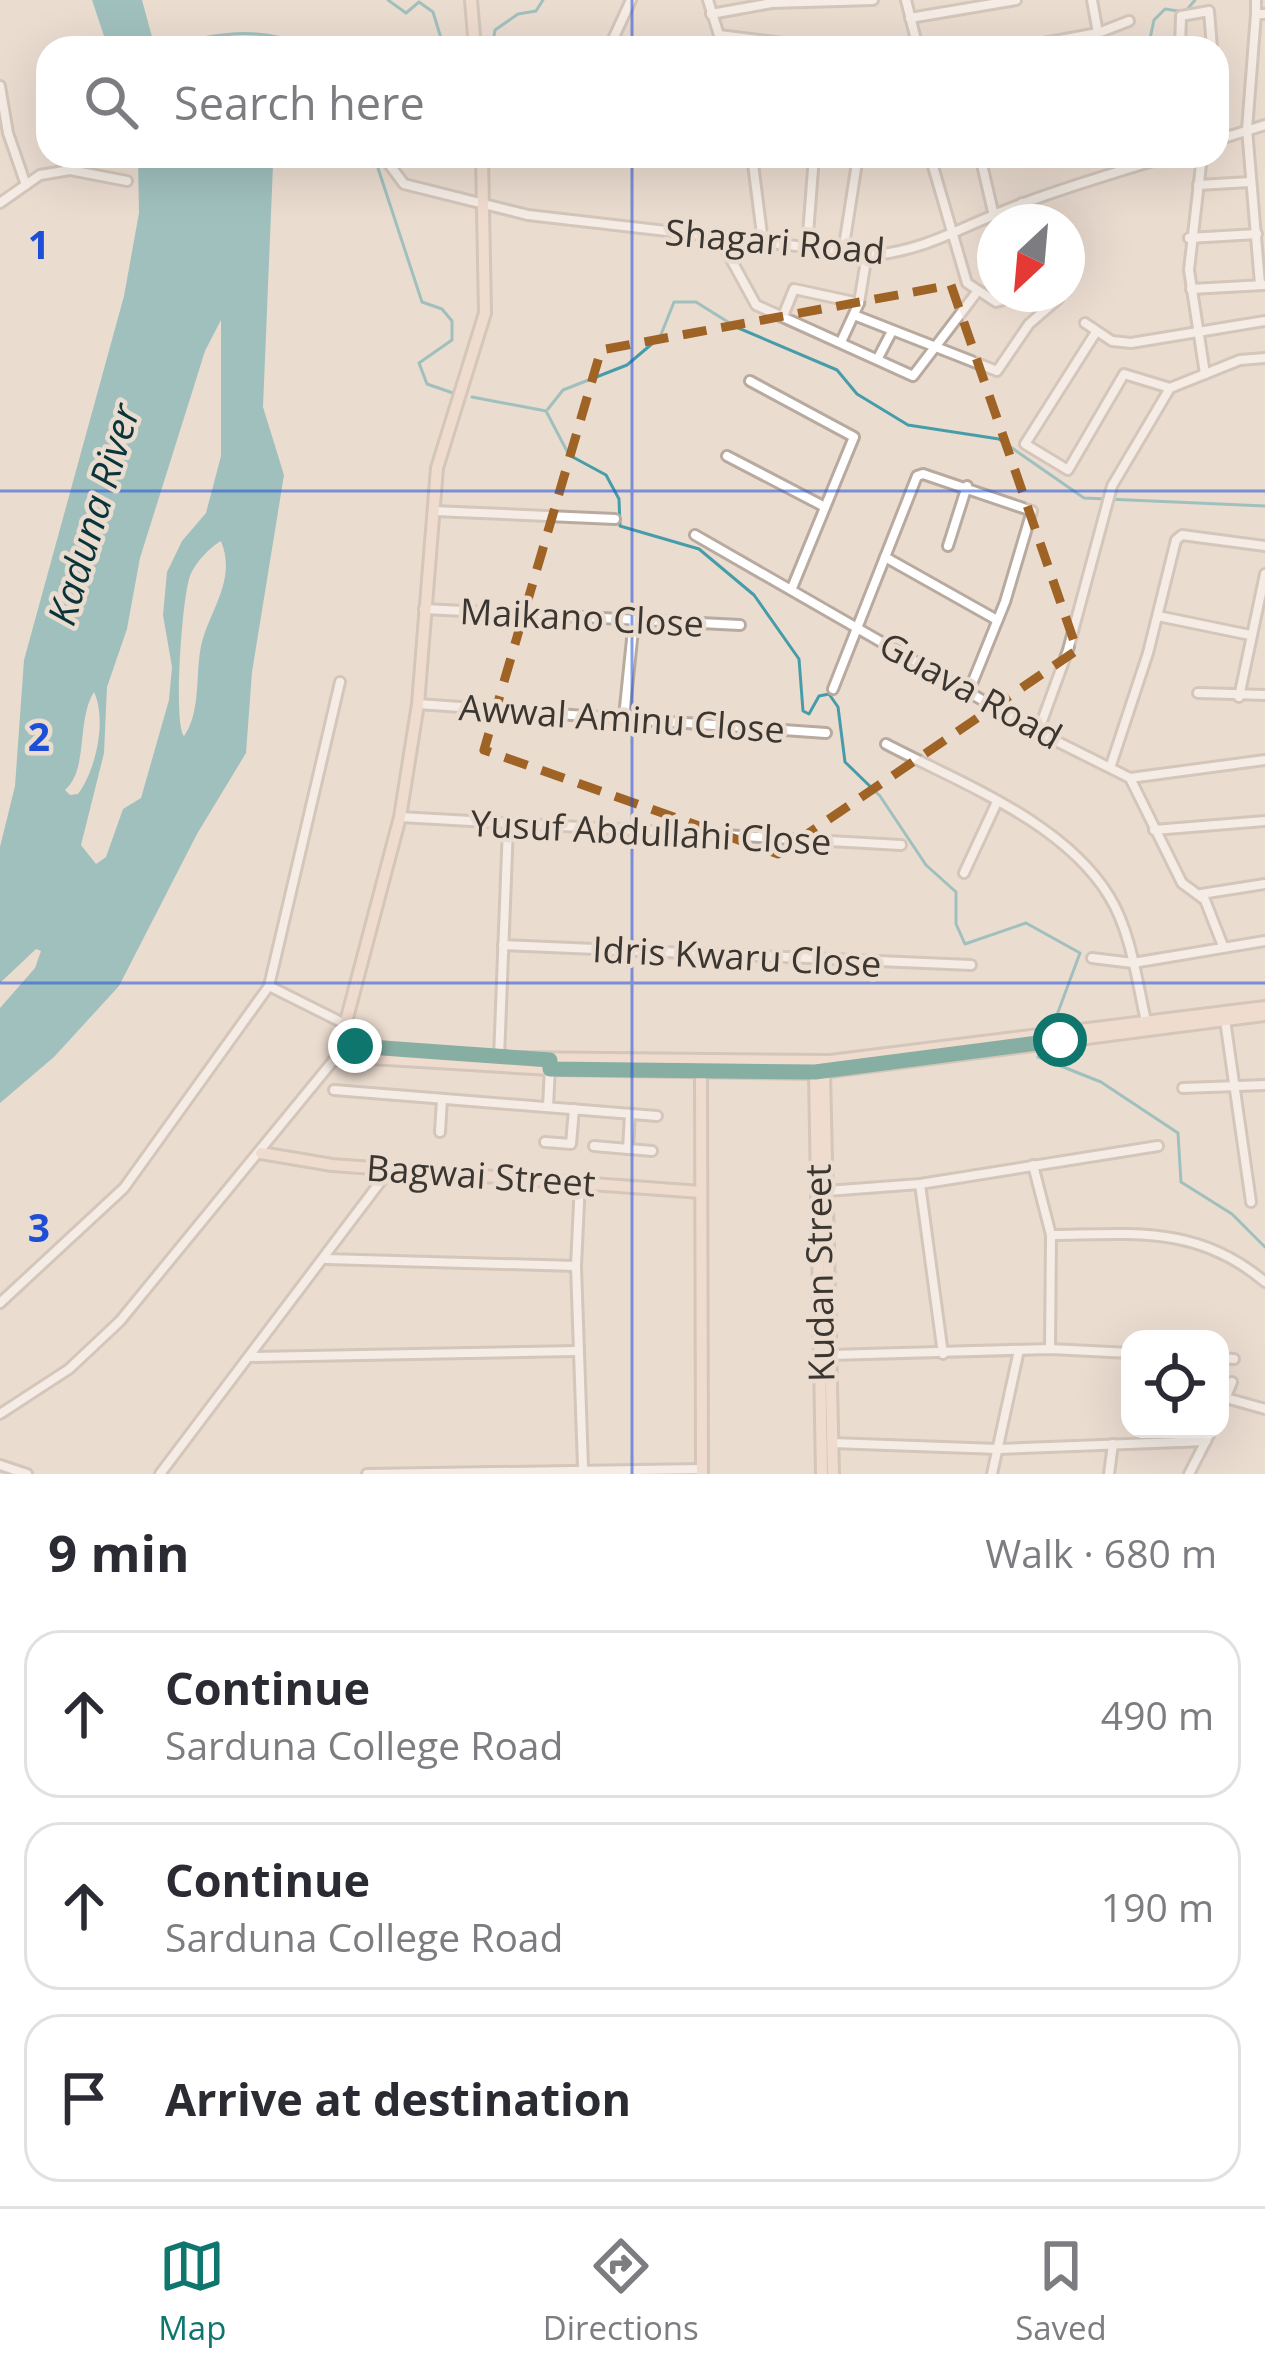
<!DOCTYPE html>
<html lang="en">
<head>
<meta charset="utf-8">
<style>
  :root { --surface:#fff; --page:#f7f7f7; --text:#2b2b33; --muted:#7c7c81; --line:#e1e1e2; --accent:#0f766e }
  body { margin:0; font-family:"Open Sans",sans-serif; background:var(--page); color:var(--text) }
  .controls { position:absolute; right:36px; bottom:36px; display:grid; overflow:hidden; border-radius:24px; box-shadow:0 12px 48px #0002 }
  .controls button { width:108px; height:108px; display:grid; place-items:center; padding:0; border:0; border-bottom:3px solid var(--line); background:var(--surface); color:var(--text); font:60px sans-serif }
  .compass { position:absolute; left:977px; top:204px; width:108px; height:108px; border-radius:50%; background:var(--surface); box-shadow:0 12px 48px #0002; rotate:206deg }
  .stop { position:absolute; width:36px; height:36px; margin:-27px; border:9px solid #0f766e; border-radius:50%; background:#fff }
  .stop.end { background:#0f766e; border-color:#fff; box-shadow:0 3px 12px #0008 }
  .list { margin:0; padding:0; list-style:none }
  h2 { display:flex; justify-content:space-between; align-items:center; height:156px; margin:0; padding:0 48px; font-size:51px }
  h2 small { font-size:39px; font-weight:400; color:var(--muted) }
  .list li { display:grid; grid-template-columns:78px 1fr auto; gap:36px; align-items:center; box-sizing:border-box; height:168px; margin:0 24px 24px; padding:0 24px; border:3px solid var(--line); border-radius:36px }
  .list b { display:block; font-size:45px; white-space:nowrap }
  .list p { margin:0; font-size:39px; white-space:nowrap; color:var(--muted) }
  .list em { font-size:39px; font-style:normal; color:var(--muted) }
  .icon { flex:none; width:66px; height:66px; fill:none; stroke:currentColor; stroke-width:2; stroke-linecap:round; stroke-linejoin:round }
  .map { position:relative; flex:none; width:1265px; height:1474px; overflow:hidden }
  .search { position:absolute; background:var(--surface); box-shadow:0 12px 48px #0002; left:36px; right:36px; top:36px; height:132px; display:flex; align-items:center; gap:30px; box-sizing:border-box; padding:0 42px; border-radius:36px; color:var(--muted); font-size:45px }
  .sheet { height:732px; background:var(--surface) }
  nav { display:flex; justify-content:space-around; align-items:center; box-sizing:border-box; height:168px; border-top:3px solid var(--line); background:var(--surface); font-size:33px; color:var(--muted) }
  nav a { display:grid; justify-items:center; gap:6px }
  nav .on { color:var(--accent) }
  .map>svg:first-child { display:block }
  .water { fill:#469da9; fill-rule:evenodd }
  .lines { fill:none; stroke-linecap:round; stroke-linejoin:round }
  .stream { stroke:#469da9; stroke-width:3 }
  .street-casing { stroke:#b9aa9f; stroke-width:14 }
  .secondary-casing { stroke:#b9aa9f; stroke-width:16 }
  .street { stroke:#fff; stroke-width:8 }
  .secondary { stroke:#f4dbce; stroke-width:10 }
  .route { stroke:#0f766e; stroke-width:15 }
  .marked { fill:none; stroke:#9f6325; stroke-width:9; stroke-dasharray:24 15; stroke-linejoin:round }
  .grid { fill:none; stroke:#1d4ed8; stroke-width:3; stroke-opacity:0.55 }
  .labels { text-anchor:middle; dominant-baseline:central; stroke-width:9; stroke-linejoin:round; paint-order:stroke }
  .street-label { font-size:36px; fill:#3c3631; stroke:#ebdcd0 }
  .water-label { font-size:39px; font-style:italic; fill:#09343a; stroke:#ebdcd0 }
  .grid-label { font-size:39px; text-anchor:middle; font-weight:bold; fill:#1d4ed8; stroke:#ebdcd0; stroke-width:9; stroke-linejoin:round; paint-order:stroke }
</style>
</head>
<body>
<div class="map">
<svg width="1265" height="1474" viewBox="0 0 1265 1474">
  <rect width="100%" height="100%" fill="#ebdcd0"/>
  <g class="water">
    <polygon points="92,0 142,0 155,48 108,48"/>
    <path d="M138,156H271L273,165L263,407L284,475L252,672L246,753L197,834L119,986L54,1057L0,1103V1008L35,968L41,951L36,949L0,983V847L15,786L24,660L124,296L139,213ZM221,320V456L206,513L182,541L167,572L163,615L172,667L169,700L141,798L123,809L106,857L96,864L81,845L104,753L107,687L127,629L140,558L205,351ZM221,541C238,583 206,613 200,652C196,678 200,714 184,736C173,723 182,597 190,576C195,563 210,547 221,541ZM94,692C107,720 96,770 78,794L70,795L65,790C89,769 76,721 94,692Z"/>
  </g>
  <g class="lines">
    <g class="stream">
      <polyline points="388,0 406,13 419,2 433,12 444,48"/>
      <path d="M167,48C212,33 264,25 307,48"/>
      <polyline points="492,48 495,30 518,14 536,11 543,0"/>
      <polyline points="1139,48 1140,48"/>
      <polyline points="1148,48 1154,20 1165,9 1185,12 1195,0"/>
      <polyline points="374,156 422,302 442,309 452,321 452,340 419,363 427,384 453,393"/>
      <polyline points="551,156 560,162 568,156"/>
      <polyline points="586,156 610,166 630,156"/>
      <polyline points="688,156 692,156"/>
      <polyline points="472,397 546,411 569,455 606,475 619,499 620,526 699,549 754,595 799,659 803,711 809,714 819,696 829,694 838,707 845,762 880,796 926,865 956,892 956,924 965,944 1026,923 1080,953 1051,1031"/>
      <polyline points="548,409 563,390 627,365 660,337 674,302 696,302 736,327 837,370 857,394 908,425 999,439 1084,498 1265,506"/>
      <polyline points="1047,1046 1038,1057 1101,1082 1178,1133 1181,1182 1232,1214 1265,1247"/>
    </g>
    <g class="street-casing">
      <g id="street">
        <polyline points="708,0 723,48"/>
        <polyline points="906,0 918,48"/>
        <polyline points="1256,0 1256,14"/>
        <polyline points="711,14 772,3 873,0"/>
        <polyline points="910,18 1016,0"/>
        <polyline points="1098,33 1129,21"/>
        <polyline points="719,35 824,48"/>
        <polyline points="1038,44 1098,33 1092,0"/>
        <polyline points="609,48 631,0"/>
        <polyline points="1180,48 1181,16 1209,11 1212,48"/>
        <polyline points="0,86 8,133 26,185"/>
        <polyline points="1217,140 1265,125"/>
        <path d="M383,156L404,184L528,215L874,255C930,250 972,221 1024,203C1072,185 1121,171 1169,156"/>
        <polyline points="752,156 763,242"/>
        <polyline points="930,156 967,283 996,302 1025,294"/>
        <polyline points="980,156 994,216"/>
        <polyline points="1202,156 1189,270 1205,374"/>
        <polyline points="1198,185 1250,182"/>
        <polyline points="0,203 40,175 70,170 127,181"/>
        <polyline points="1022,203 1027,222"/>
        <polyline points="1189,238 1257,234"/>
        <polyline points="721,241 756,305 913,376 977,292"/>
        <polyline points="807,247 814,156"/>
        <polyline points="843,252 856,169"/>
        <polyline points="1260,284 1247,129 1256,14 1265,14"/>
        <polyline points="1191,289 1264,285"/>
        <polyline points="854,315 997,371 1029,324 1058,299 1054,294"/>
        <polyline points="783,316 794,289 859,303"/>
        <polyline points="1085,323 1112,341 1131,343 1265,321"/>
        <polyline points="1096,332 1025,444 1068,470 1124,374 1170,388"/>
        <polyline points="841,342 859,303 867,254"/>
        <polyline points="878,358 891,333"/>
        <polyline points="750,381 854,437 792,588"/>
        <polyline points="727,456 825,507"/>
        <polyline points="434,511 615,519"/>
        <polyline points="695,535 1038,732 1130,778 1265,760"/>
        <polyline points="948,546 967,486"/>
        <polyline points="885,557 997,620"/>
        <polyline points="424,609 740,625"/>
        <polyline points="1158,616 1250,635"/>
        <polyline points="833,689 917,476 923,474 1032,511 1005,602 969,691"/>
        <polyline points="1198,693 1265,695"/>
        <polyline points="1239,697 1265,574"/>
        <polyline points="418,704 826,733"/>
        <polyline points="624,717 634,620"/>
        <polyline points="1038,732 1068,650 1112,486 1170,388 1240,360 1265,358"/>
        <path d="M886,744C960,783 1063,821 1109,896C1131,931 1137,982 1146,1021"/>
        <polyline points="1111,765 1148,653 1176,540 1182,535 1265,546"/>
        <polyline points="1130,778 1182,883 1205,900 1223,946"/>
        <polyline points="400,817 901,845"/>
        <polyline points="1154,830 1265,821"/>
        <polyline points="964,873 997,802"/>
        <polyline points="1201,894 1265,884"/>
        <polyline points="503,945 971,965"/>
        <polyline points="1092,958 1133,963 1265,941"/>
        <polyline points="269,986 345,1024"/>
        <polyline points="1225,1020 1251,1202"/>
        <polyline points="499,1058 508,826"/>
        <polyline points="1183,1088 1265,1085"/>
        <polyline points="334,1090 657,1116"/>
        <polyline points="548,1107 550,1067"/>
        <polyline points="440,1132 442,1099"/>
        <polyline points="545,1142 571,1144 574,1109"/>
        <polyline points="594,1146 652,1151"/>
        <polyline points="628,1149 630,1114"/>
        <polyline points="1033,1165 1051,1235 1050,1349"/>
        <polyline points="580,1182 576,1266 583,1467"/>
        <polyline points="920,1184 943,1354"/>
        <polyline points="827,1191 920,1184 1158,1146"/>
        <path d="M1051,1235C1134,1234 1198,1225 1265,1282"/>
        <polyline points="326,1259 576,1266"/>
        <polyline points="0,1303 124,1188 269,986 340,682"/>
        <polyline points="830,1355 1050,1349 1130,1353"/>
        <polyline points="249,1357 578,1351"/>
        <polyline points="1220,1358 1234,1359"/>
        <polyline points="1226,1398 1265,1409"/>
        <polyline points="1220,1411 1232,1382"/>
        <polyline points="0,1414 69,1369 120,1321 337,1056"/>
        <polyline points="832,1443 999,1449 1206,1441"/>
        <polyline points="0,1465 27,1474"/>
        <polyline points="160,1474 390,1169"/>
        <polyline points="367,1474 702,1469"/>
        <polyline points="992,1474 1019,1350"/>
        <polyline points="1109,1474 1113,1444"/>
        <polyline points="1189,1474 1212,1429"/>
      </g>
    </g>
    <g class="secondary-casing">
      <g id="secondary">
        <polyline points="471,0 475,48"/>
        <polyline points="482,156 485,313 437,468 418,704 400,817 337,1056 550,1069 815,1073 1265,1015"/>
        <polyline points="342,1045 499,1058 830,1061 1265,1007"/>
        <polyline points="824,1072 833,1474"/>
        <polyline points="701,1073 702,1474"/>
        <polyline points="815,1073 822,1474"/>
        <polyline points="261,1153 332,1165 701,1192"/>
      </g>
    </g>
    <use href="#street" class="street"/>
    <use href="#secondary" class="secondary"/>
  </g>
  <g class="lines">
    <polyline class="route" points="355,1046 550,1060 550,1069 815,1072 1060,1040"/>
  </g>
  <path d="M0 0H1265V1474H0ZM951,285L1077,650L778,854L484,750L601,350Z" fill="#ebdcd0" fill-opacity=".55" fill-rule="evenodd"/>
  <path class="marked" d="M951,285L1077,650L778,854L484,750L601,350Z"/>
  <path class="grid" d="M632,0V48M632,156V1474M0,491H1265M0,983H1265"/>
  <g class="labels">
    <g class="street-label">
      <text transform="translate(775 241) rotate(5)">Shagari Road</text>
      <text transform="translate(582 617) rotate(3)">Maikano Close</text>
      <text transform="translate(971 690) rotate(29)">Guava Road</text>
      <text transform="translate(622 718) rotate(4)">Awwal Aminu Close</text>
      <text transform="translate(651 832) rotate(3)">Yusuf Abdullahi Close</text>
      <text transform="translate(737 956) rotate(3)">Idris Kwaru Close</text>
      <text transform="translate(481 1175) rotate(4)">Bagwai Street</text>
      <text transform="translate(819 1273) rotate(-91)">Kudan Street</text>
    </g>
    <g class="water-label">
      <text transform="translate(92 514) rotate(-73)">Kaduna River</text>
    </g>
  </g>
  <g class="grid-label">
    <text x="39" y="259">1</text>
    <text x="39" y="751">2</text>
    <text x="39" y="1242">3</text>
  </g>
</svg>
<div class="controls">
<button><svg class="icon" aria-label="locate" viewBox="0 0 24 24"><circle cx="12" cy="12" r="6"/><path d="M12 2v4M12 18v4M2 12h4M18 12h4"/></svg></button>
</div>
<svg class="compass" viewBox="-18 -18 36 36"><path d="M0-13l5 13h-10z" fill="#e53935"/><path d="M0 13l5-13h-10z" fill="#7c7c81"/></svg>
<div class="stop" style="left:1060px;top:1040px"></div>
<div class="stop end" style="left:355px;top:1046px"></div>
<div class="search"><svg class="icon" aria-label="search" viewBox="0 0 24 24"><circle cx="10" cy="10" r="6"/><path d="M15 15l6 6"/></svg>Search here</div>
</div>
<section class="sheet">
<h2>9 min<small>Walk · 680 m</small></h2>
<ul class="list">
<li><svg class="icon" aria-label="ahead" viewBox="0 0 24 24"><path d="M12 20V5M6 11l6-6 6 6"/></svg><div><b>Continue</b><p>Sarduna College Road</p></div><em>490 m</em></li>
<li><svg class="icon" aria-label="ahead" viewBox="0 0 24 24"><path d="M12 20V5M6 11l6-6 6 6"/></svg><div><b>Continue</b><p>Sarduna College Road</p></div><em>190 m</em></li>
<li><svg class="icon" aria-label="arrive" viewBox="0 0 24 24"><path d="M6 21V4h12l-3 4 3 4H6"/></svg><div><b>Arrive at destination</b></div></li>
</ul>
</section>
<nav>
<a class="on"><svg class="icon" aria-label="map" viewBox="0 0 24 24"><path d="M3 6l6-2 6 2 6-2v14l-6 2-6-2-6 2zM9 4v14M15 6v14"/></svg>Map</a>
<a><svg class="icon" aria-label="directions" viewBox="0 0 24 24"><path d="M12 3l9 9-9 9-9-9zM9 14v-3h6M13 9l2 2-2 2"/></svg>Directions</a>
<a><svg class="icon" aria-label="saved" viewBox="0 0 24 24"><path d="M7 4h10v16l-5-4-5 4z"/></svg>Saved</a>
</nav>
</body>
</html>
